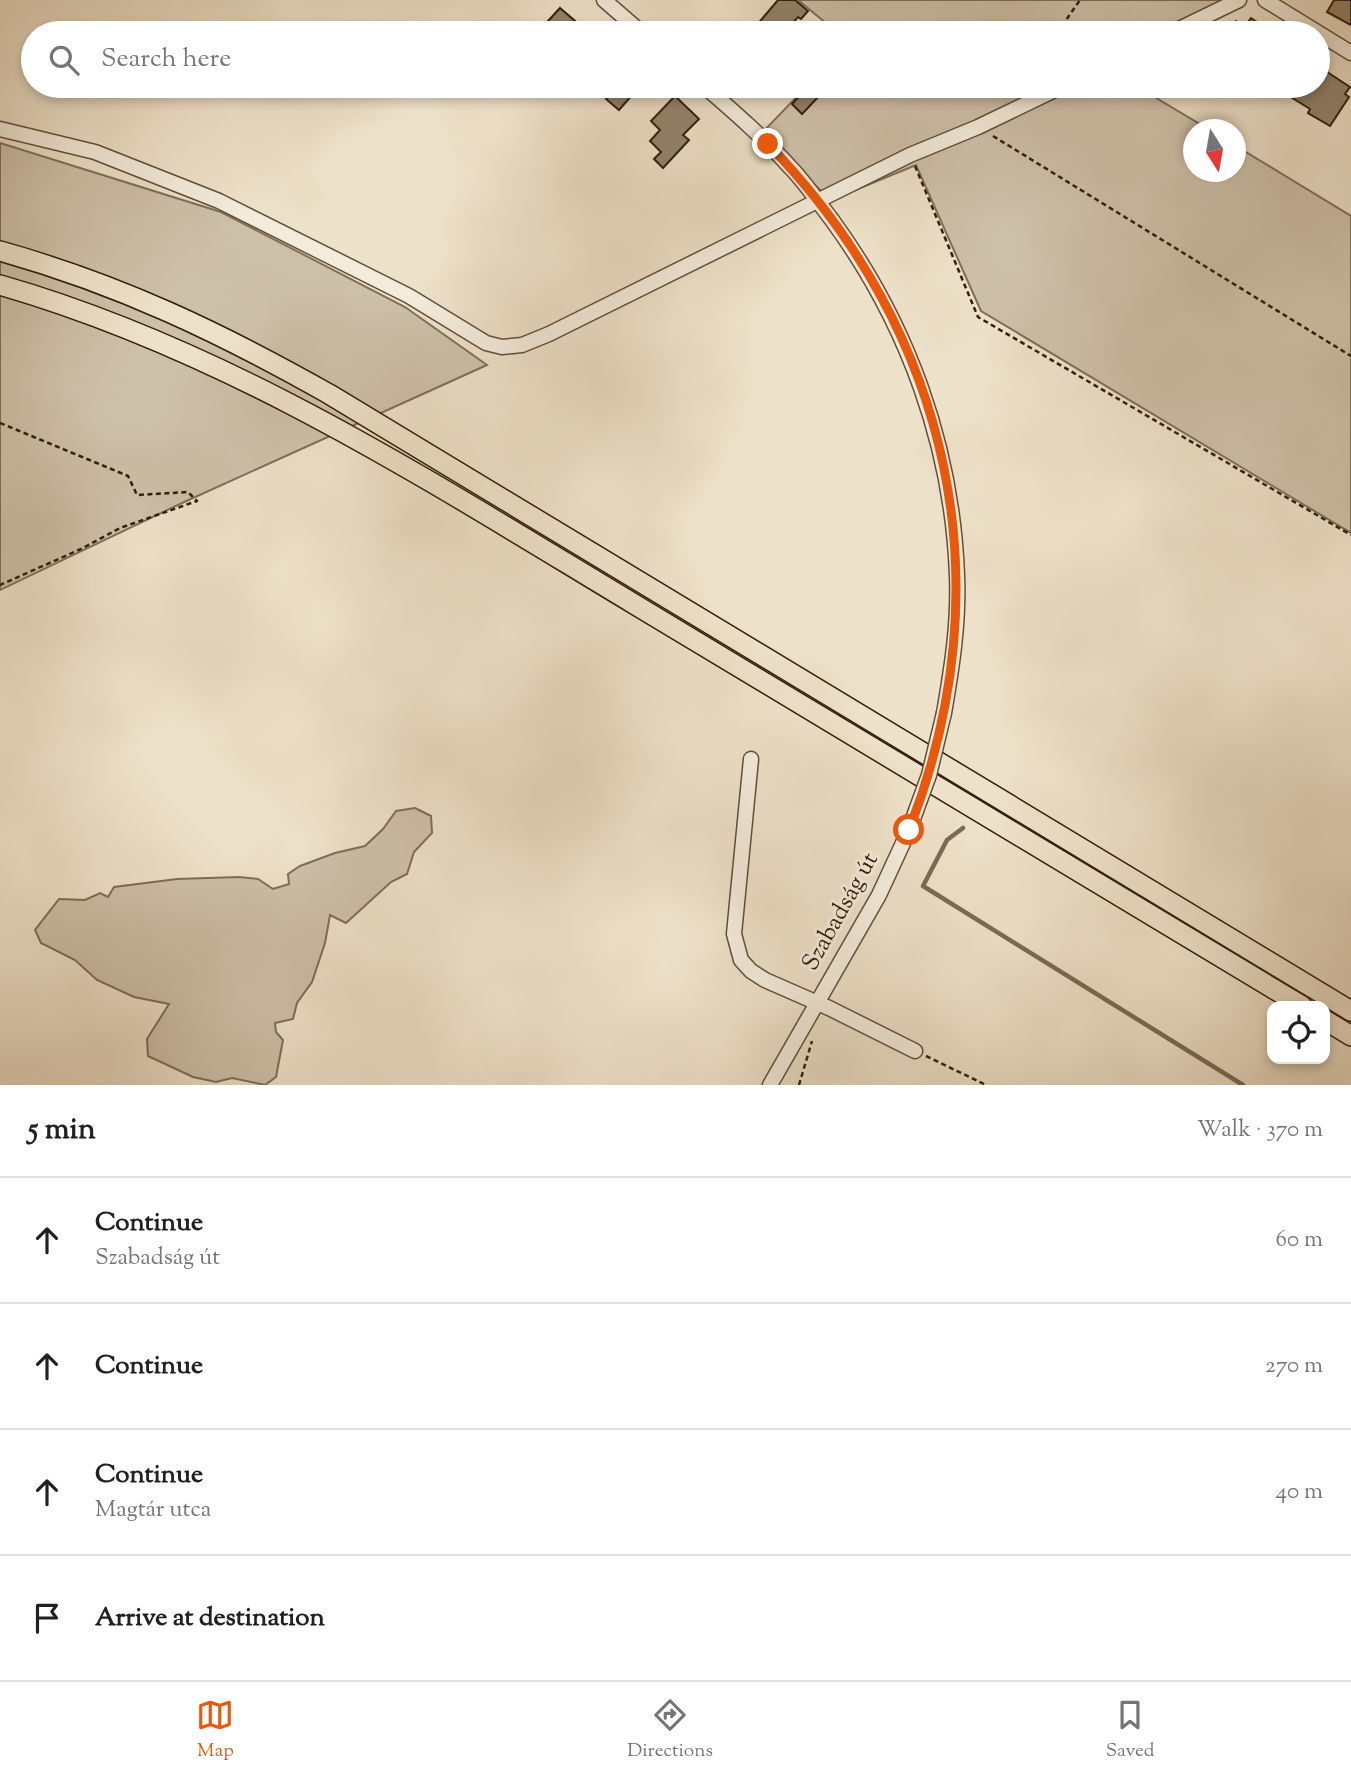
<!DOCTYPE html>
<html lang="en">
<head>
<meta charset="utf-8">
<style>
  :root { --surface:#fff; --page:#f2f2f2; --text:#202124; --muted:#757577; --line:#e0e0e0; --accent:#ea580c }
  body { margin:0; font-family:"Sorts Mill Goudy",serif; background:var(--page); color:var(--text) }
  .controls { position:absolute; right:21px; bottom:21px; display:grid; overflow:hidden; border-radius:14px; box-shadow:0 4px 10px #0003 }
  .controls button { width:63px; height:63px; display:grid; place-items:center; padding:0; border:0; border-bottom:2px solid var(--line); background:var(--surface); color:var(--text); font:35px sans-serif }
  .compass { position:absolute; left:1183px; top:119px; width:63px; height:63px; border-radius:50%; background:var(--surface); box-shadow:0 4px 10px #0003; rotate:169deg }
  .stop { position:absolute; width:21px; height:21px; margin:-16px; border:5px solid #ea580c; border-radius:50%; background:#fff }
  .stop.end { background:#ea580c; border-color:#fff; box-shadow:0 2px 7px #0008 }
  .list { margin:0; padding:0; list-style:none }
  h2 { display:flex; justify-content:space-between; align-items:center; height:91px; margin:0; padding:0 28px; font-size:30px }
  h2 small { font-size:23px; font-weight:400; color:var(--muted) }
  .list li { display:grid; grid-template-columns:46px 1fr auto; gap:21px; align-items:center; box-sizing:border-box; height:126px; padding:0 28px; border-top:2px solid var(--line) }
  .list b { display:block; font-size:26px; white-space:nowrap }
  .list p { margin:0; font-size:23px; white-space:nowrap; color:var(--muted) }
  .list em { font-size:23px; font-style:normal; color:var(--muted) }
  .icon { flex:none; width:38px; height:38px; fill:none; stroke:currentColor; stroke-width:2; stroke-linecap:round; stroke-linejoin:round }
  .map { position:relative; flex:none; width:1351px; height:1085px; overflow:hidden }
  .search { position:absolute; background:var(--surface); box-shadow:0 4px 10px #0003; left:21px; right:21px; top:21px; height:77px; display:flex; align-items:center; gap:18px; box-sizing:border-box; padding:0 24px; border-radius:38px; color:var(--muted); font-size:26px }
  .sheet { height:595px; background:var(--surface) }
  nav { display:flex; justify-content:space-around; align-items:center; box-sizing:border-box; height:98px; border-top:2px solid var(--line); background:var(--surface); font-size:19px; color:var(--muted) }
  nav a { display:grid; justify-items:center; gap:4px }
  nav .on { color:var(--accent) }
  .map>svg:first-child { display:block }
  .green { fill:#cdc0a9; stroke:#7e6e5a; stroke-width:2 }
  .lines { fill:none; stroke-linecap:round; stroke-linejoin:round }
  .stream { stroke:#7b6a56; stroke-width:4.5 }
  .building { fill:#92836d; stroke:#301d0a; stroke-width:2 }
  .minor-casing { stroke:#5f4e3a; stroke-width:17 }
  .highway-casing { stroke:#301d0a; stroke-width:22 }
  .path { stroke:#301d0a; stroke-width:2.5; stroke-dasharray:5 3.5; stroke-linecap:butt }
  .minor { stroke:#f3ecdc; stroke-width:14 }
  .highway { stroke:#ede1c9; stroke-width:19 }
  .minor-bridge-casing { stroke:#5f4e3a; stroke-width:17; stroke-linecap:butt }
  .minor-bridge { stroke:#f3ecdc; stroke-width:14 }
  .route { stroke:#ea580c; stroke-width:9 }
  .labels { text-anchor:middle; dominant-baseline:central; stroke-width:6; stroke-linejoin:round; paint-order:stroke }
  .street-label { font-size:24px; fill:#301d0a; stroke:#f3ecdc }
</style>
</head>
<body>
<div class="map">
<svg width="1351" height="1085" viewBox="0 0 1351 1085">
  <rect width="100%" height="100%" fill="#ede1c9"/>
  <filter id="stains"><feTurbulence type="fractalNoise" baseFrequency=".00286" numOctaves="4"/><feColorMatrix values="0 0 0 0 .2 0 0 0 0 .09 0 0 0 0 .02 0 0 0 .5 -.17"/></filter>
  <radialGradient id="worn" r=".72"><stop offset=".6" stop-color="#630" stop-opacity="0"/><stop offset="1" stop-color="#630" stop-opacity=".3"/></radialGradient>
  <g class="green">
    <polygon points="798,0 1224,0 1157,33 838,33"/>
    <polygon points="807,86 1136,86 1208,129 1194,130 1194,172 1236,172 1236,146 1351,216 1351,533 981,311 916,165 831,200 760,135"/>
    <polygon points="0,143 221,212 405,307 487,365 182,503 0,590"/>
    <polygon points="415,808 431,816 432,833 414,852 407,874 391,882 346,923 330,915 325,943 312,982 297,1003 293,1019 275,1023 276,1032 283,1040 276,1077 265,1085 232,1078 216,1082 193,1077 148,1056 147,1039 169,1004 134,997 97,980 75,960 41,943 35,930 59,899 85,900 100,893 108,897 114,887 177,879 239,877 258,879 273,889 289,884 288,874 300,866 335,853 365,846 383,829 396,811"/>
  </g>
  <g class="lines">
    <polyline class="stream" points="963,828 947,840 923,886 1243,1085"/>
  </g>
  <g class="building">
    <polygon points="778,0 795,0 808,11 801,19 798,17 784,33 750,33"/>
    <polygon points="1334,0 1351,0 1351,25 1327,12"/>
    <polygon points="560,8 574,20 589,33 537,33"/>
    <polygon points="1251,18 1260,24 1256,33 1228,33 1236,21 1245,26"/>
    <polygon points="1318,66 1350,87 1345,94 1349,97 1330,126 1308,113 1310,109 1273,86 1318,86"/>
    <polygon points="618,86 640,86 619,110 606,99"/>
    <polygon points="809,86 813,86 821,94 802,114 792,104"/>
    <polygon points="675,96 699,119 683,135 689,140 663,168 654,159 661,152 650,141 660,130 651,121"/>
  </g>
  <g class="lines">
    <g class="minor-casing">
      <g id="minor">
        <polyline points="604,0 642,33"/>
        <polyline points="1265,0 1351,53"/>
        <polyline points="1171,33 1239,0"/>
        <path d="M704,86C733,111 763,137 789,166C805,182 818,202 832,220C908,324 952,446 957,575C959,622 952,667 944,713"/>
        <polyline points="0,129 95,152 219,201 409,296 486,343 502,347 522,345 549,334 910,155 978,127 1063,86"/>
        <polyline points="751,759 734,934 741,960 751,971 765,980 829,1008 915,1051"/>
        <polyline points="770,1085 879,895 909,830"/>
      </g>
    </g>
    <g class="highway-casing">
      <g id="highway">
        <path d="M0,251C121,285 221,333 329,394L1351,1011"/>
        <path d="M0,285C230,351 431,482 634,604C857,738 1079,872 1302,1006"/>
        <polyline points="1325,1020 1351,1036"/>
      </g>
    </g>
    <g class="path">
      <polyline points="1057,33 1080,0"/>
      <polyline points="993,136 1351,356"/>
      <polyline points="915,166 978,317 1351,535"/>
      <polyline points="0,423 128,476 137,495 188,492 197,501 120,528 81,549 0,585"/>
      <polyline points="926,1056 986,1085"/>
      <polyline points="799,1085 812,1041"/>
    </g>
    <use href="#minor" class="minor"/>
    <use href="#highway" class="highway"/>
    <g class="minor-bridge-casing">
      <polyline id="minor-bridge" points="909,830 929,775 944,713"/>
    </g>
    <use href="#minor-bridge" class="minor-bridge"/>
  </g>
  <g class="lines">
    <path class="route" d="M768,144C952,334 1005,584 909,830"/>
  </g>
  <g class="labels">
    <g class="street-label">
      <text transform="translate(841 912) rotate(-61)">Szabadság út</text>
    </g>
  </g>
  <rect width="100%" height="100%" filter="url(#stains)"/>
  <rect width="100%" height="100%" fill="url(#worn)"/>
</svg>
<div class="controls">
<button><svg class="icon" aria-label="locate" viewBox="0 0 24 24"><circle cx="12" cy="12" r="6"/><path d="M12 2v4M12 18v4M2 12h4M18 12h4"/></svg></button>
</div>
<svg class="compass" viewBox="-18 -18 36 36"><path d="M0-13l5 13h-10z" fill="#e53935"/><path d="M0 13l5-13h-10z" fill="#757577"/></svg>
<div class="stop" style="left:909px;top:830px"></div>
<div class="stop end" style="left:768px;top:144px"></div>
<div class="search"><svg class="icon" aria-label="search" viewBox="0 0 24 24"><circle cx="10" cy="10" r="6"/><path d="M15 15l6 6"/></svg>Search here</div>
</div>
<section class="sheet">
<h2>5 min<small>Walk · 370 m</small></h2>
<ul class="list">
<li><svg class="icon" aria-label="ahead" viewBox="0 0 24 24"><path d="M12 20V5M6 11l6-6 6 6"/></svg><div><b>Continue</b><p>Szabadság út</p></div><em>60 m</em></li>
<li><svg class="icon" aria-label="ahead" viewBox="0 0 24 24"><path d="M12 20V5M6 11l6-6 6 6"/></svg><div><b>Continue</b></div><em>270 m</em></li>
<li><svg class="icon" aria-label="ahead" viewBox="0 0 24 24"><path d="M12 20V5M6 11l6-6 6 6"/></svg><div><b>Continue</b><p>Magtár utca</p></div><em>40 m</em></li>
<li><svg class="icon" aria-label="arrive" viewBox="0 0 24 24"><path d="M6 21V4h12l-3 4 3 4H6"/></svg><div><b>Arrive at destination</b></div></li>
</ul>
</section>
<nav>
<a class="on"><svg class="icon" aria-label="map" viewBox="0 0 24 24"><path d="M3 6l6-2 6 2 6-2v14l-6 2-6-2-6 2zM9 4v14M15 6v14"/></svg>Map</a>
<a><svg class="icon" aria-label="directions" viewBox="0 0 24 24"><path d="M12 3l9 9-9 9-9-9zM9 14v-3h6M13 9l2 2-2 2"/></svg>Directions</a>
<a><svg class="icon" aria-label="saved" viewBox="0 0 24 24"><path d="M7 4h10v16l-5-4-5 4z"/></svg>Saved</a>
</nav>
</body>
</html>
